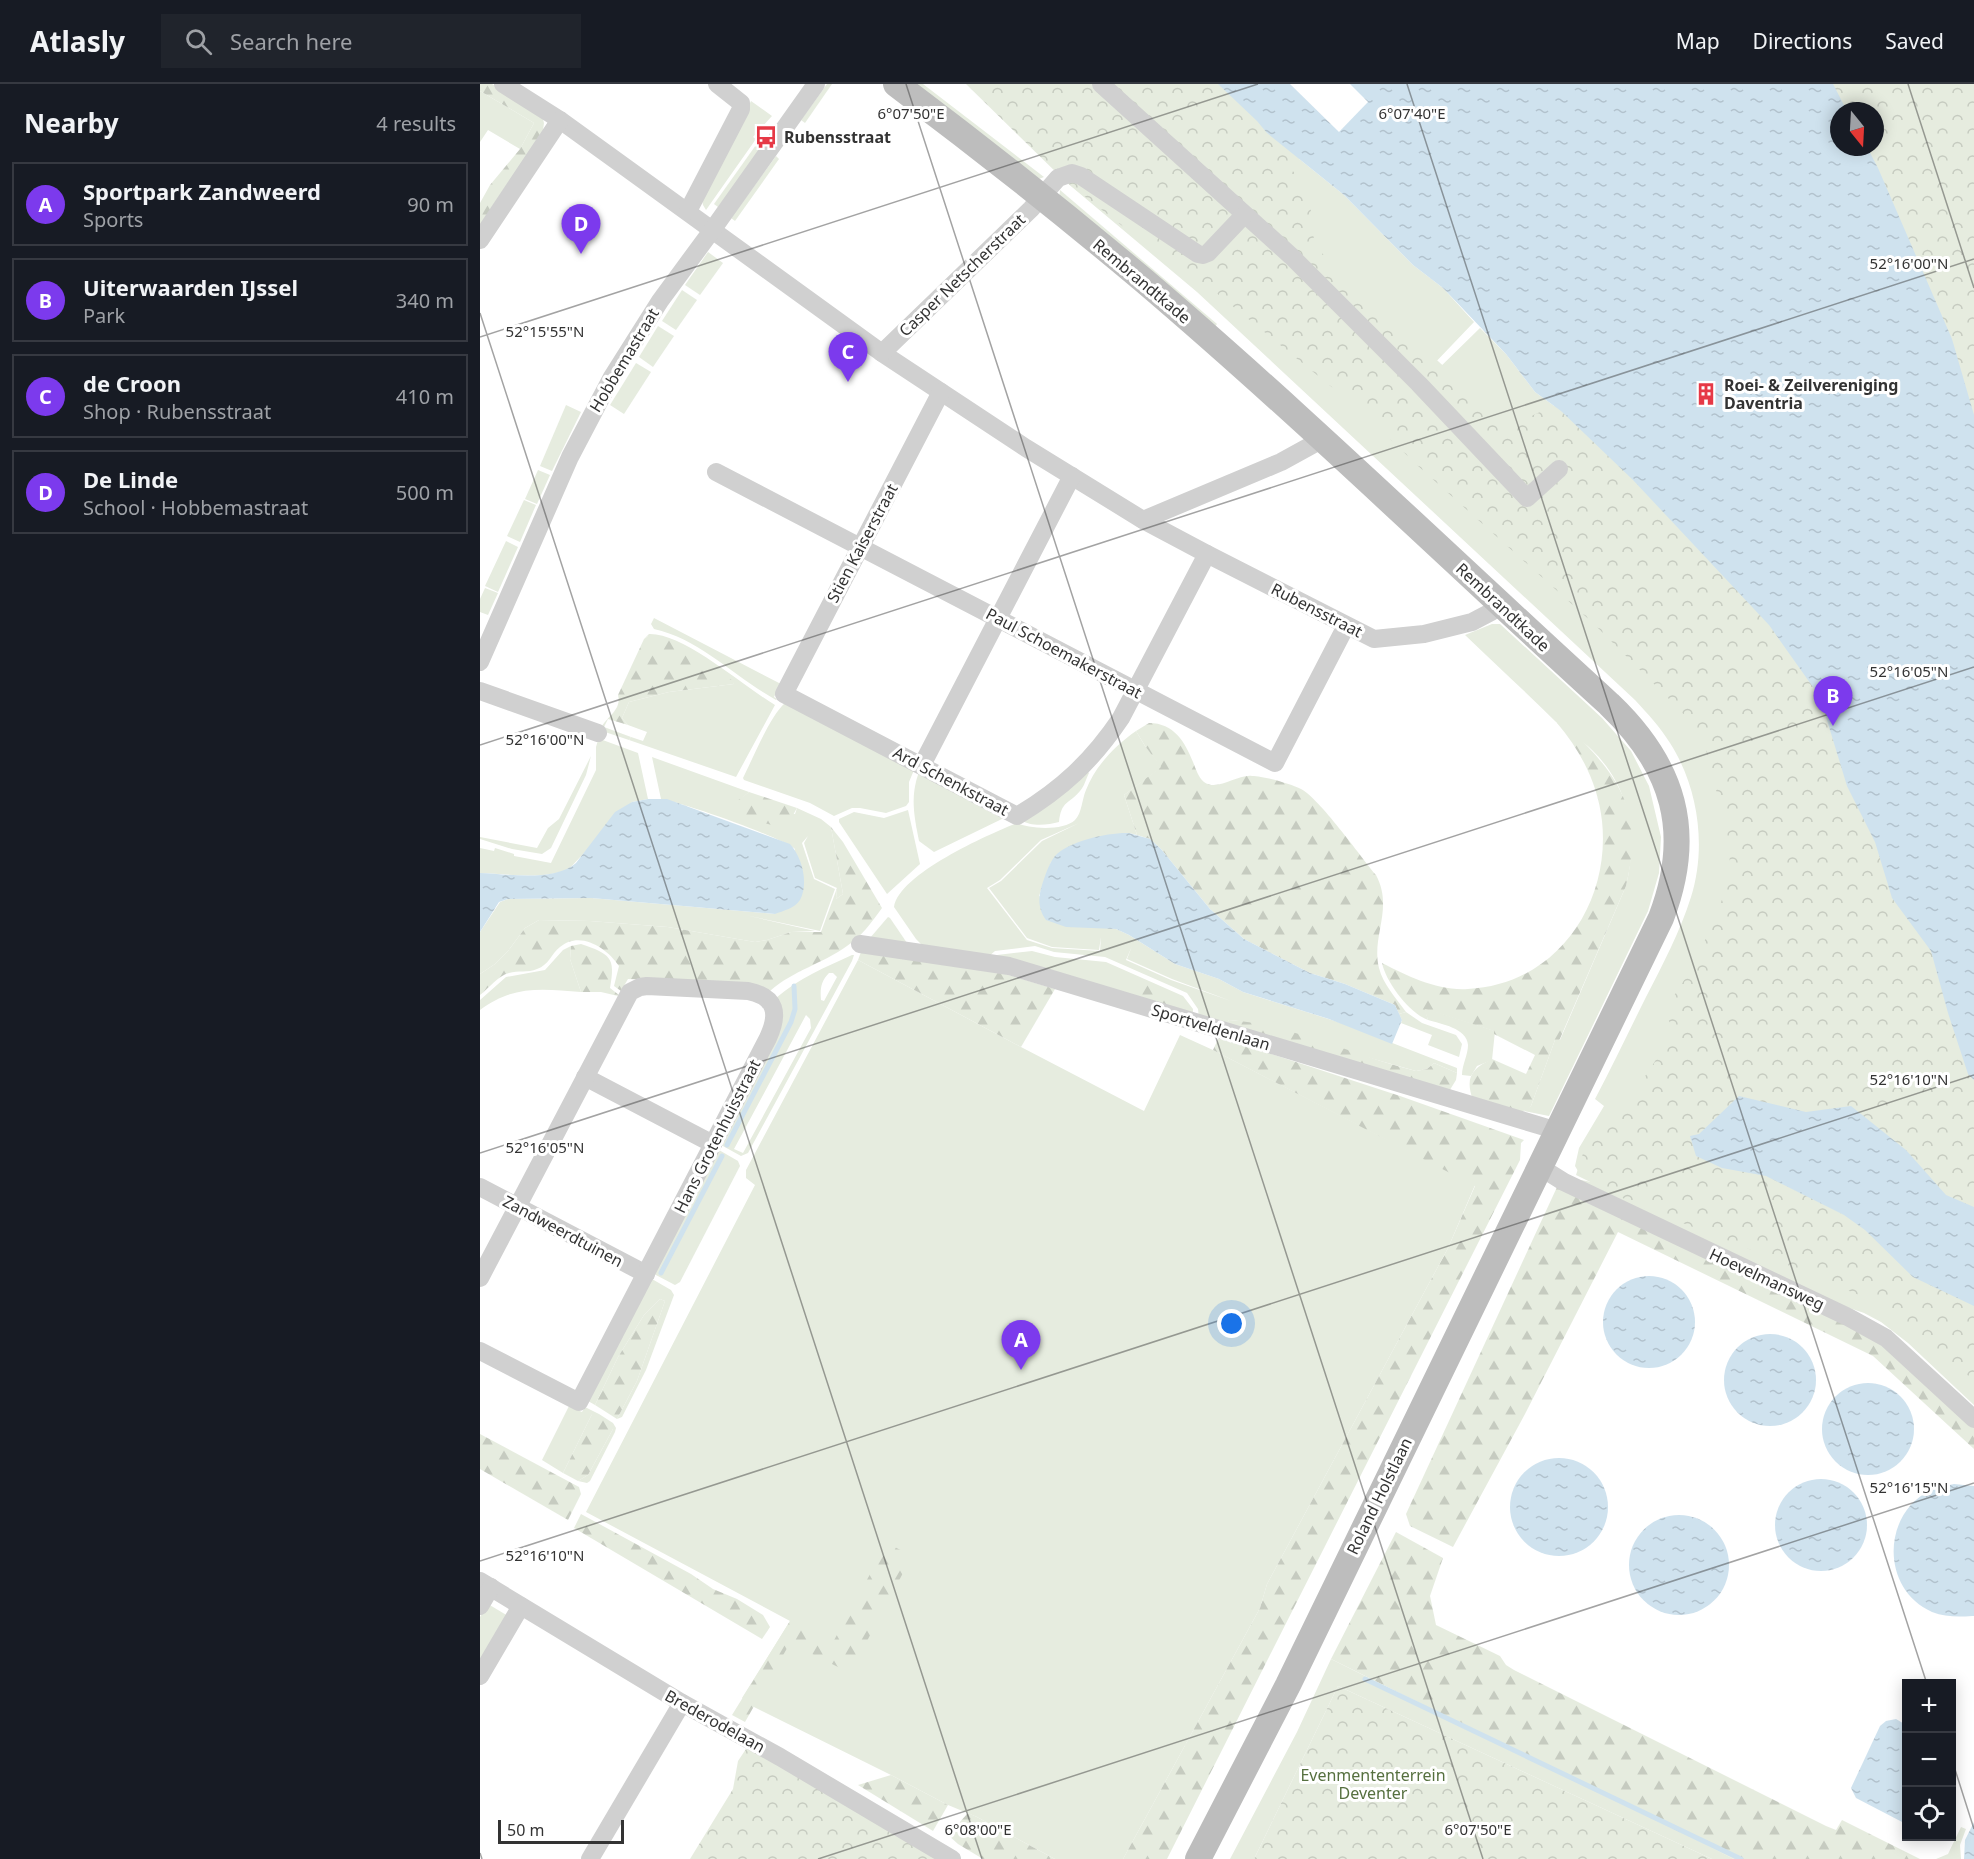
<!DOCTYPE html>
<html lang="en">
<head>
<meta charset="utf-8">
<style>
  :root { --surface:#171b24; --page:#20242c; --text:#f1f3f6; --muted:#9ea1a6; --line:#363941; --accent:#7c3aed }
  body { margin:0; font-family:"Noto Sans",sans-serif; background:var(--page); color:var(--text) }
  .controls { position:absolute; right:18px; bottom:18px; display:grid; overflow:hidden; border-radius:0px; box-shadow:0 3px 15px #0003 }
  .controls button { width:54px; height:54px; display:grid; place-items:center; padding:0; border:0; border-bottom:2px solid var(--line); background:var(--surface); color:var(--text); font:30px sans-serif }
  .compass { position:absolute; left:1350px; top:18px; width:54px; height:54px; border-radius:50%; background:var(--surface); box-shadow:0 3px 15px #0003; rotate:162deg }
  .scale { position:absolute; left:18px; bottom:15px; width:126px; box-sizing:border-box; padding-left:6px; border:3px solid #333; border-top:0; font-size:16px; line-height:21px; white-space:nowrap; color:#333; -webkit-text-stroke:4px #fff; paint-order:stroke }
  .you { position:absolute; left:752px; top:1240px; width:21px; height:21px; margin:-15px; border:4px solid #fff; border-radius:50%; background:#1a73e8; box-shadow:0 0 0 9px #1a73e833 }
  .badge { display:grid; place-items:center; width:39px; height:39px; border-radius:50%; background:var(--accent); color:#fff; font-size:20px; font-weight:700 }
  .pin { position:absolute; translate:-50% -50px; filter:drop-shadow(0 2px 3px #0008) }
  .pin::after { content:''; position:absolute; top:32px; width:21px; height:18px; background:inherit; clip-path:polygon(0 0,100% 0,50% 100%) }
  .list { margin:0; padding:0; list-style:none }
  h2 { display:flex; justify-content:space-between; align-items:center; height:78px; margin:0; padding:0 24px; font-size:26px }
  h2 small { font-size:20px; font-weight:400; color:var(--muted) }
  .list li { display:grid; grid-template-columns:39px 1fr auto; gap:18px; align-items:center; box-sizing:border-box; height:84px; margin:0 12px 12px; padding:0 12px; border:2px solid var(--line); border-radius:0px }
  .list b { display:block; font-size:22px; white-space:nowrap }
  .list p { margin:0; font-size:20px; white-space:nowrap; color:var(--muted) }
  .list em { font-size:20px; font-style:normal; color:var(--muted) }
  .icon { flex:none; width:33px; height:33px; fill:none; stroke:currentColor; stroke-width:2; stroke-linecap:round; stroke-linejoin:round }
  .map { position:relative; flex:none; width:1494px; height:1775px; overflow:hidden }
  header { display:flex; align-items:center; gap:36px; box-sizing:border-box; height:84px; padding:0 30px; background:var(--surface); border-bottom:2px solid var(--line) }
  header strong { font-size:28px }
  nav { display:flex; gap:33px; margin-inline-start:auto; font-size:21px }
  .search { width:420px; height:54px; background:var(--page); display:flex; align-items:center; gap:15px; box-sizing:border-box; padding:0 21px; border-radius:0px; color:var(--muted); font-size:22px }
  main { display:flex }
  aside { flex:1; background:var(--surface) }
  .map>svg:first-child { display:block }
  .green { fill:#e6ecdf; fill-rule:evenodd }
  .forest { fill:url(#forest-firs) }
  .park { fill:url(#park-crowns); fill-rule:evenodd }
  .water { fill:url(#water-ripples) }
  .pier { fill:#fff }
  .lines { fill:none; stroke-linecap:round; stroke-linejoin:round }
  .stream { stroke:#cfe2ee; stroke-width:5 }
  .street { stroke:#d0d0d0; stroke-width:18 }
  .secondary { stroke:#bdbdbd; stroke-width:26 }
  .ticks { fill:none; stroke:#333; stroke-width:1.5; stroke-opacity:0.45 }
  .labels { text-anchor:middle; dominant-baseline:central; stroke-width:6; stroke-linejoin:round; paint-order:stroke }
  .poi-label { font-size:16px; font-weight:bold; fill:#333; stroke:#fff; text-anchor:start }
  .street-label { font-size:16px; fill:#333; stroke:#fff }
  .park-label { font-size:16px; fill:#56703f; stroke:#fff }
  .ticks-label { font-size:15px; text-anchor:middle; fill:#333; stroke:#fff; stroke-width:6; stroke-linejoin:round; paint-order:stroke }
</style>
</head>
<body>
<header>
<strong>Atlasly</strong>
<div class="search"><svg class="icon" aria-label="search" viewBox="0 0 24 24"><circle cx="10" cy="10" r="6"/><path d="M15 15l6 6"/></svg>Search here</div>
<nav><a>Map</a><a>Directions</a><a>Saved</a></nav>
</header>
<main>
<aside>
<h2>Nearby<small>4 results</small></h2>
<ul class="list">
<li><span class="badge">A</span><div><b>Sportpark Zandweerd</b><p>Sports</p></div><em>90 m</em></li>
<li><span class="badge">B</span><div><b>Uiterwaarden IJssel</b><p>Park</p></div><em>340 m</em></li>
<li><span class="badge">C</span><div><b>de Croon</b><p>Shop · Rubensstraat</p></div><em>410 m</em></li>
<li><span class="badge">D</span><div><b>De Linde</b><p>School · Hobbemastraat</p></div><em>500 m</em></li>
</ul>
</aside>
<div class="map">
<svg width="1494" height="1775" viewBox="0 0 1494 1775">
  <defs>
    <pattern id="forest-firs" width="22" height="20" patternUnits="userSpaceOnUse" patternTransform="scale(1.5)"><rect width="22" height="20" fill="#e6ecdf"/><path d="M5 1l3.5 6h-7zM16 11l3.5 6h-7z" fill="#c6cbc0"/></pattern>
    <pattern id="park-crowns" width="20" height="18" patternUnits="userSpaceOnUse" patternTransform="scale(1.5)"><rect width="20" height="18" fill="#e6ecdf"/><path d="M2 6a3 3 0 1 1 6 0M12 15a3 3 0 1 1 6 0" fill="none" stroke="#c6cbc0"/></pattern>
    <pattern id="water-ripples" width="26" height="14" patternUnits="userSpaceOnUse" patternTransform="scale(1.5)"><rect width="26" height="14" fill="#cfe2ee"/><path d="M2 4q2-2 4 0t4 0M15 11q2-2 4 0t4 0" fill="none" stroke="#b2c2cd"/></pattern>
  </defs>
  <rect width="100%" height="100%" fill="#fff"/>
  <g class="green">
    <polygon points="347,0 352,0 325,39 321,36"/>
    <polygon points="430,0 443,0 564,93 559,95"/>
    <polygon points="0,7 54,39 40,65 8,46 0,58"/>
    <polygon points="271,17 292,32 273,53 276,55 226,126 223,121 222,116"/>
    <polygon points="787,49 864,111 933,181 963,204 994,238 950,284 734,74"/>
    <polygon points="276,61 282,65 238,123 234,120"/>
    <polygon points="296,72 299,75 255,137 251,134"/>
    <path d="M589,97L1020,355L954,289L1000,244L1026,270L1055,308L1081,327L1153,396L1468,1245L1098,1087L1095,1082L1099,1064L1124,1022L1115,1015C1133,981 1149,947 1166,913C1183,880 1200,848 1211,813C1227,762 1218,703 1190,659C1180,643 1168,630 1155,616L717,208L586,98Z"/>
    <polygon points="580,106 737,240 733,245 579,114"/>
    <polygon points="228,168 243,179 220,211 205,201"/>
    <polygon points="202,206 217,216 196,246 182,237"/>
    <polygon points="178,242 194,252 173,283 159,273"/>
    <polygon points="156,279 171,288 144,330 130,321"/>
    <polygon points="86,321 101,328 72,387 60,382"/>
    <polygon points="58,386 70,391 57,420 45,415"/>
    <polygon points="44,416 56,421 40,458 27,452"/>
    <polygon points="26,457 38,463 18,508 5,502"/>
    <polygon points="5,504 18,509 8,531 0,528 0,515"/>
    <path d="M174,534L301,600L294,613L297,615L296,616C256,594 220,555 174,545L171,540Z"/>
    <path d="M1012,540H1020L1122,634L1151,667L1169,702L1181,753L1179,789L1168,827L1069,1032L1044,1027L1051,1022L1075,956H1080L1146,802C1158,752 1150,703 1112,666C1101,655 1086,648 1075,637C1046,608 1015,580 985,551Z"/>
    <path d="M169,550C204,549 263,602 295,621L256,693L149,656L151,653L163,657L167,648L148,641L142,634L149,618L189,608L254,600L252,597L204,563L168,552L164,555Z"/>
    <path d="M305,619L434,686L429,698V718L426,722L406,729L380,724H372L354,732L330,719L264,696L263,694C273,674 290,632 305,619Z"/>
    <path d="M656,647L665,662L682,683L644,711L657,751L649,749L571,778L559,812L628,844L636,845L649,851L695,880L739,895L763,908L858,938L977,984V989L954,979L947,985L936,987L759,937L749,936L745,942L719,934L718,925L707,909L625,873L574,868L555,862L515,867L508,873L442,861L436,855L414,823C419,790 507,751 537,739C549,745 584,747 595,736C602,729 602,715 606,706C615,682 636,661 656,647ZM599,739L562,757L521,797L509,804L547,854L572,863L619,866L621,853L620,867L572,864L547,856L507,804L520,796L561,756ZM652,862L647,875L692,895L751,917L691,896L646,876Z"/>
    <path d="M120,655L158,669L168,715L152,718L89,785C63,796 28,790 0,789V764L14,767L15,764L34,770V772L71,779L116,686V663L118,656Z"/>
    <polygon points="111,672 106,691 71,764 62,770 32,765 0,755 0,753 57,764 68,744 79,735"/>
    <path d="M172,673L269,708L257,718L315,730L317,724L341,735L351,743L363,810L356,815L357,804L335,794L324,759L328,752L322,759L334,795L355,805L340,847L265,831L335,847L311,848L287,856L275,858L188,843L110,837L59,836L45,844L28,867L15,880L0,890V848L20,818L28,815L111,814L295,830L315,765C303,754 199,717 181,715Z"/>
    <path d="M607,687L609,689C606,695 604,703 600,707C589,720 581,717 579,738C568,741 551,743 541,736Z"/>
    <path d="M439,688L524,734L454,768L439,757C434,732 430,712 439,688Z"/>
    <polygon points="428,726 440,780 407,810 359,738 359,735 374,728 404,734"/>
    <polygon points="408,833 410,834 427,859 390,854"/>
    <path d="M91,862L90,875L101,908C62,905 33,901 0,926V916L26,893L65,886L83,866Z"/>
    <polygon points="552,867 575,873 626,878 703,912 713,925 713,932 512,874 517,871"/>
    <path d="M372,871H374L372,877L268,1069L261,1072L241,1061L296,914C319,894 346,883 372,871ZM349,889H353L357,893L344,917L341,916C340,905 341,897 349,889ZM326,931L330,935L331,944L263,1069L254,1065Z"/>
    <polygon points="378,876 541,963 664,1027 700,951 733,966 995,1101 968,1164 787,1500 780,1524 643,1775 575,1775 497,1733 468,1721 411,1691 274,1623 262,1614 310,1537 106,1428 275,1101 266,1094 266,1086"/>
    <path d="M944,924L1015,947L1012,976L997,982L991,992L982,991C982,981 988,971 988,961C987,944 961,940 948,936Z"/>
    <polygon points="926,928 942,939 976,951 982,960 979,973 948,961 952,951 921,939 922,936 919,930"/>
    <polygon points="239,1066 258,1077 260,1082 200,1198 195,1201 174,1190"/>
    <polygon points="1101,1096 1166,1109 1345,1169 1494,1270 1494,1321 1428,1259 1401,1238 1384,1229 1320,1207 1103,1103"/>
    <polygon points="172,1195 191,1206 194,1211 166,1286 142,1333 137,1335 157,1297 185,1217 180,1215 164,1231 138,1273 115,1321 108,1317"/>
    <polygon points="89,1322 102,1328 105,1323 119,1330 112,1330 83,1389 62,1376"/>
    <polygon points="133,1339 136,1344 135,1348 110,1397 107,1399 98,1397 108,1391 133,1345"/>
    <polygon points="8,1520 28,1532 0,1579 0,1533"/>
    <path d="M851,1575C985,1642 1121,1707 1254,1775H1232L858,1602L774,1775H750L817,1648Z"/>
    <polygon points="1481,1743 1486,1745 1480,1761 1481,1775 1456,1775 1468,1770"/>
  </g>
  <g class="forest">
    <polygon points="0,0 12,0 62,32 64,39 63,46 0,143 0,119 10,101 40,65 54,39 0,7"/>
    <path d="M168,552C196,551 231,580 253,597L254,600L189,608L149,618L142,634L148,641L128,635L124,643L151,653L149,656L122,647L121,644C127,632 142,626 138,611L164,555Z"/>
    <path d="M1083,638C1137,689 1165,724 1146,802L1079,957L1075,956L1051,1022L1047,1026L1039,1028L993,1016C985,994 991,985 1012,975L1046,990L1055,971L1014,950V947L945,925L948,936C929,929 906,898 902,879C928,892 957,907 988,905C1075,901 1131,821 1122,737C1118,700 1101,667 1077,639Z"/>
    <path d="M669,639C694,639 705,658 713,678C716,685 718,693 724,698C738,708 757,690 772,692C784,692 811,700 821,705C839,714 881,773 896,791C914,825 891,852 899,884C903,900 916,914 926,928L919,930L915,921L865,900L830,889L764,855L730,825L681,765L670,755L657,751L644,711L681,683L665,662L656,647Z"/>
    <path d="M269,708L317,724L308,740C293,746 270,734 258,726L257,717Z"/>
    <path d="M351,743L363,758L402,824C392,838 381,853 367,862C342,880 314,886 290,907L265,900L148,895L141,907L134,902L139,882C127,864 100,846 80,863C71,870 69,881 57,885C48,889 38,886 29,889C19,891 8,905 0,911V890L15,880L28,867L45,844L59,836L110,837L188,843L275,858L287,856L311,848H341L357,804L356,815L363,810Z"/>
    <path d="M101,860C130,870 136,873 130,904L139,911L138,912L121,908H101L90,875L91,862Z"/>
    <polygon points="381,868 502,883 575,905 541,963 378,876"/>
    <polygon points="665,898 696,915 697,921 692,922 662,914 657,909 660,900"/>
    <path d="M749,936C814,941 873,972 936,987L947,985L954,979L977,989L976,996L968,1009L745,942Z"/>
    <polygon points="739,953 920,1012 1044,1056 1041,1059 1040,1076 687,1775 643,1775 780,1524 787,1500 968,1164 995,1102 733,966"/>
    <polygon points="1078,1101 1393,1251 1494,1342 1494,1365 1393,1272 1138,1148 1045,1330 973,1463 930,1442 926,1430"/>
    <polygon points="180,1215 185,1217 157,1297 137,1335 115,1321 138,1273 164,1231"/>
    <polygon points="112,1330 119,1330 133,1339 133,1345 108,1391 98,1397 83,1389"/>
    <polygon points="0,1350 99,1403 101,1410 88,1436 0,1385"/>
    <polygon points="101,1430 211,1490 233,1505 257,1515 283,1531 290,1543 282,1555 94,1444"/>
    <polygon points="916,1448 963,1474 950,1512 956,1541 1020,1572 1026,1581 1034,1586 1346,1742 1356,1746 1362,1736 1440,1775 1254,1775 851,1575"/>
    <polygon points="407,1459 432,1472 370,1589 310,1559 265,1638 252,1631 310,1537 352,1560"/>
    <polygon points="411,1691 468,1721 453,1747 378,1701"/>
    <polygon points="488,1729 497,1733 575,1775 503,1775 478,1760 468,1751"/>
  </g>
  <g class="park">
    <path d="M486,0H895L810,84L822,97L826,105L830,119L834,156L846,175L970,288L1019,339L1049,333L1080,319L1334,0H1494V1297L1415,1228L1400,1220L1277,1168L1159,1122L1096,1091L1107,1057L1117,1050C1145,1018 1177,984 1192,943L1184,927L1212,884L1237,830L1247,801L1250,771L1247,749L1224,658L1201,627L1114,540L937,381L880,326L729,203L659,155L585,97ZM1359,27H1395V63H1359Z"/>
    <polygon points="858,1602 1232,1775 774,1775"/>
    <polygon points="268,1662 461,1775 210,1775 253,1705 258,1677"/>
  </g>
  <g class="water">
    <polygon points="738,0 1353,0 1367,27 1359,27 1359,63 1387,63 1398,84 1472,255 1494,331 1494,996 1488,990 1468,929 1451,867 1412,814 1395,758 1367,702 1340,613 1289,541 1153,396 1081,327 1055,308 1026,270 963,204 933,181 864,111 787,49 777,37"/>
    <path d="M168,715H187L310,760C322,773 329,799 320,816C315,824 303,827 295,830L111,814L28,815L19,818L0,848V789C29,790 74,798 96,779L135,728L152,718Z"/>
    <path d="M649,749L670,755L681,765L730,825L764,855L830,889L865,900L915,921L922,936L912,960L849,935L763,908L739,895L695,880L649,851L636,845L586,843L566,836C558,825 558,814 562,801C565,792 569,779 575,772C588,757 630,748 649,749Z"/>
    <polygon points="1259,1012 1326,1028 1371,1022 1426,1066 1466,1111 1494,1123 1494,1222 1433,1193 1385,1146 1364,1131 1286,1092 1242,1084 1216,1072 1210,1052 1219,1050"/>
    <circle cx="1169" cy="1238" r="46"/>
    <circle cx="1290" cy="1296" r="46"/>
    <circle cx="1388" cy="1345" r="46"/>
    <circle cx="1079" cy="1423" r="49"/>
    <circle cx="1341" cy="1441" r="46"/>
    <path d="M1474,1400L1494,1402V1532H1492C1478,1533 1465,1533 1452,1528C1400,1505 1402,1429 1451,1406C1458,1403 1467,1402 1474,1400Z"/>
    <circle cx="1199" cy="1481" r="50"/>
    <polygon points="1416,1635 1426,1641 1426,1740 1376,1714 1371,1704 1400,1642 1406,1637"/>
    <polygon points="1494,1738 1494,1775 1484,1775 1485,1756"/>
  </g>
  <polygon class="pier" points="810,0 870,0 888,18 859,48"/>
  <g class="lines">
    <g class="stream">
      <polyline points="247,1061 311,938 315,925 314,902"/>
      <polyline points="181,1189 242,1072"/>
      <polyline points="885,1595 1261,1775"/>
    </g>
    <g class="street">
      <polyline points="23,0 80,36 134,75 402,269 546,364 663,436 727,470 894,555 944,550 992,538 1011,528 1020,520"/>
      <polyline points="621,0 811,172 939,300 1047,414 1079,385"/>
      <polyline points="208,127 261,25 261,19 237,0"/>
      <polyline points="0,156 80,36"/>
      <polyline points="402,269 551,125 578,94 592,89 601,92 718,170 723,171 728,169 764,131"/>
      <path d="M461,308L304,610L537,732C582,705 612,677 641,634L727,470"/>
      <polyline points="236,388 795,679 866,542"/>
      <polyline points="663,436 801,378 841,356"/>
      <polyline points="0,578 90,373 132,293 180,217 233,145 336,0"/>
      <polyline points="0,607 118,649"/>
      <polyline points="442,681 592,392"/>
      <polyline points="380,860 529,882 1078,1047"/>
      <polyline points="105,993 233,1060"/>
      <polyline points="1060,1083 1084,1098 1368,1233 1406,1254 1494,1335"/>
      <polyline points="0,1103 166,1190"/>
      <path d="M0,1194L150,908L160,903L167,902L268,907C297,913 299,930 288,954L99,1318L0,1267"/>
      <polyline points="0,1497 202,1619 300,1673 472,1775"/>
      <polyline points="0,1522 11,1503"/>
      <polyline points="0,1592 41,1522"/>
      <polyline points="110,1775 202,1619"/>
    </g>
    <path class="secondary" d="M416,0C500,63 582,128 662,195C822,331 973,478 1129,620C1194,682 1214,748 1181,834L808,1601L718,1775"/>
  </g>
  <path class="ticks" d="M426,0L1003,1775M927,0L1447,1600M1428,0L1494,204M0,229L502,1775M0,253L778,0M0,661L1494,175M0,1069L1494,583M0,1477L1494,991M1472,1676L1494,1745M0,1769L2,1775M338,1775L1494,1399"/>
  <defs>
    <g id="bus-bare" transform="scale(1.8)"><path d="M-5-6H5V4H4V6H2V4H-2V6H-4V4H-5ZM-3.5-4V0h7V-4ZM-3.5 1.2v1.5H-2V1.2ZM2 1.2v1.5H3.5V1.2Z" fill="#e63946" stroke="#fff" stroke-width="2.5" paint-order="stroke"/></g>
    <g id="building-bare" transform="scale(1.8)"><path d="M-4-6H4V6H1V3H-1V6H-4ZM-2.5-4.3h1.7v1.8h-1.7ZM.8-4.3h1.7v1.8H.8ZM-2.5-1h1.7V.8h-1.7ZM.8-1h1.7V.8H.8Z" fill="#e63946" stroke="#fff" stroke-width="2.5" paint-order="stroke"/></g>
  </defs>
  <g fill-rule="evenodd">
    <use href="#bus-bare" x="286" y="53"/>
    <use href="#building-bare" x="1226" y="310"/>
  </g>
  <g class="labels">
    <g class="poi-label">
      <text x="304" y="53">Rubensstraat</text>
      <text x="1244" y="301">Roei- &amp; Zeilvereniging<tspan x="1244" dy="18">Daventria</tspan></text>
    </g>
    <g class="street-label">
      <text transform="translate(482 191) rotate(-44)">Casper Netscherstraat</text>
      <text transform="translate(662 197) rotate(40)">Rembrandtkade</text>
      <text transform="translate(144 276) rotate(-59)">Hobbemastraat</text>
      <text transform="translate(382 459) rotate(-62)">Stien Kaiserstraat</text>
      <text transform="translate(1023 523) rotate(43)">Rembrandtkade</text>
      <text transform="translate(837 526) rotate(27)">Rubensstraat</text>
      <text transform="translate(584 569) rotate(28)">Paul Schoemakerstraat</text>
      <text transform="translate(471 697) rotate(28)">Ard Schenkstraat</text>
      <text transform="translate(731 943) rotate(17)">Sportveldenlaan</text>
      <text transform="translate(237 1052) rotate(-63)">Hans Grotenhuisstraat</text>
      <text transform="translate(83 1147) rotate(28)">Zandweerdtuinen</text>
      <text transform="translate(1287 1195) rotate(25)">Hoevelmansweg</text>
      <text transform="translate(899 1412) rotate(-64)">Roland Holstlaan</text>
      <text transform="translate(235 1637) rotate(29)">Brederodelaan</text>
    </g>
    <g class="park-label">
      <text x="893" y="1691">Evenmententerrein<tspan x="893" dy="18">Deventer</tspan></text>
    </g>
  </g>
  <g class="ticks-label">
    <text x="431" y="35">6°07'50"E</text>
    <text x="932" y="35">6°07'40"E</text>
    <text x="1429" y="185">52°16'00"N</text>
    <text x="65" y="253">52°15'55"N</text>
    <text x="1429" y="593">52°16'05"N</text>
    <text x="65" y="661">52°16'00"N</text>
    <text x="1429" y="1001">52°16'10"N</text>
    <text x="65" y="1069">52°16'05"N</text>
    <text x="1429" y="1409">52°16'15"N</text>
    <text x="65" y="1477">52°16'10"N</text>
    <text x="498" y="1751">6°08'00"E</text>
    <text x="998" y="1751">6°07'50"E</text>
  </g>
</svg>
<div class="controls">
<button>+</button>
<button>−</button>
<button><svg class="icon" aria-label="locate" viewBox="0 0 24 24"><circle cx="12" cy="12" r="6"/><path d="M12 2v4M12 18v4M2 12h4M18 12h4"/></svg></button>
</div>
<svg class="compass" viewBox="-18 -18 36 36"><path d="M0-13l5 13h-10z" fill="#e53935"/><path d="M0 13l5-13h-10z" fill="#9ea1a6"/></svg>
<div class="scale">50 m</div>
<div class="you"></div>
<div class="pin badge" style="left:541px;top:1286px">A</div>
<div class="pin badge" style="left:1353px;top:642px">B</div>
<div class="pin badge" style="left:368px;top:298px">C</div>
<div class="pin badge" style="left:101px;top:170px">D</div>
</div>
</main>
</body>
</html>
